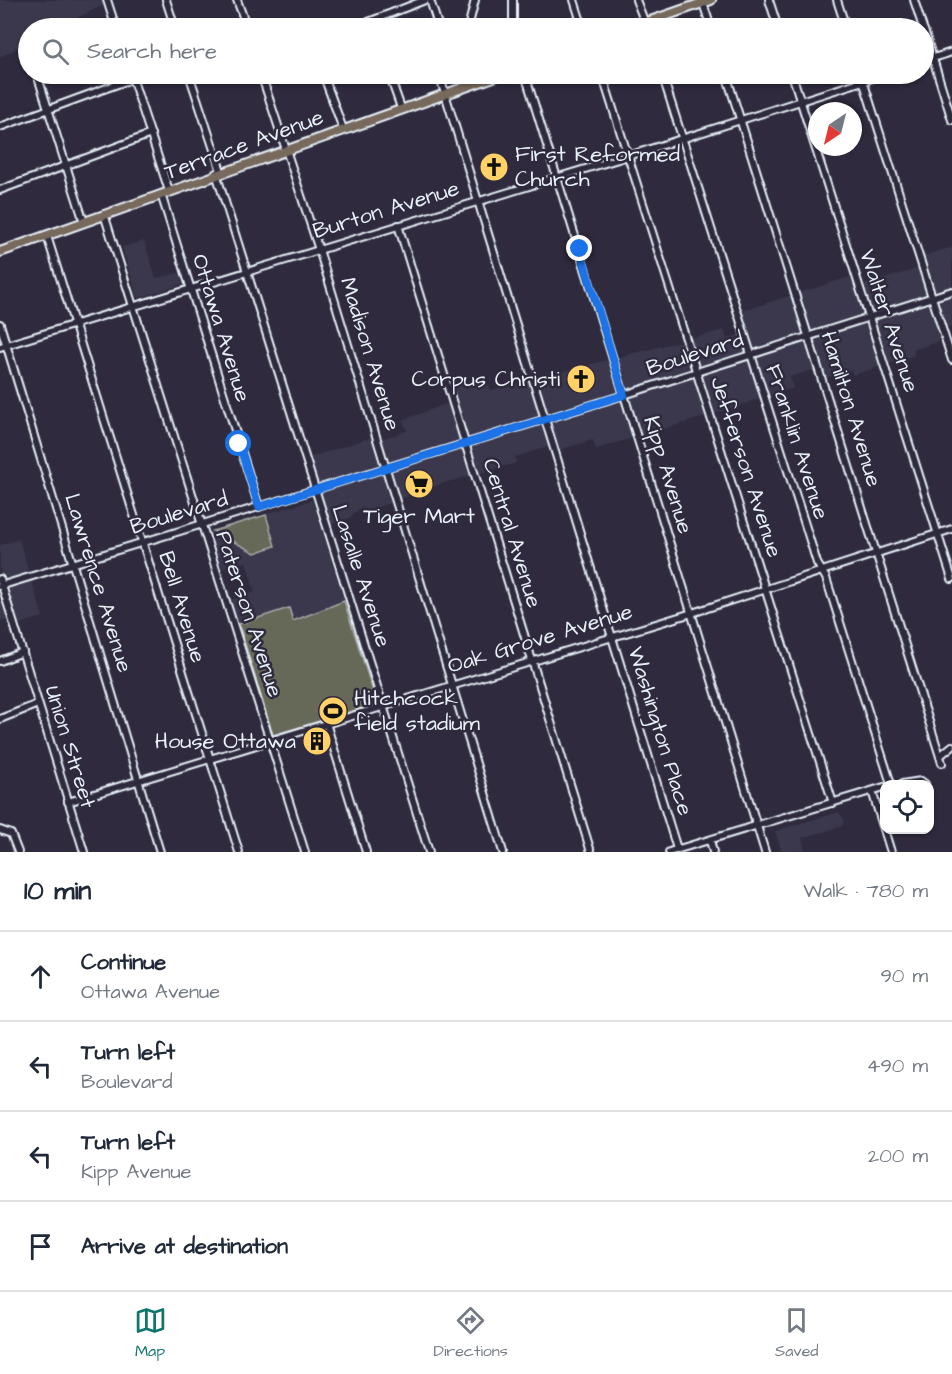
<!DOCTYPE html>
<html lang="en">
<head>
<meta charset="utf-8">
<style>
  :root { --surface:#fff; --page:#f6f6f7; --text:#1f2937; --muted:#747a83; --line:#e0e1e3; --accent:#0f766e }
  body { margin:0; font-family:"Architects Daughter",sans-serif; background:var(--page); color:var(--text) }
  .controls { position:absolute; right:18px; bottom:18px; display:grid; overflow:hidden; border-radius:12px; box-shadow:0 2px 4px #0004 }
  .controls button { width:54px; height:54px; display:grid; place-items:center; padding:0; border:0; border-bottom:2px solid var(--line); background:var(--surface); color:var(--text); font:30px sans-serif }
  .compass { position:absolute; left:808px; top:102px; width:54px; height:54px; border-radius:50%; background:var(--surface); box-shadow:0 2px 4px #0004; rotate:215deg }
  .stop { position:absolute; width:18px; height:18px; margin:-14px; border:4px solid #1a73e8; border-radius:50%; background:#fff }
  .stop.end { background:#1a73e8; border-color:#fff; box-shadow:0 2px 6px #0008 }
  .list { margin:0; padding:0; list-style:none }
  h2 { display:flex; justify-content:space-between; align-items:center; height:78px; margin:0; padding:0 24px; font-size:26px }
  h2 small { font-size:20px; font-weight:400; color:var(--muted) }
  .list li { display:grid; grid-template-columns:39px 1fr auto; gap:18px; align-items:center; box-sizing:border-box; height:90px; padding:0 24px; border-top:2px solid var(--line) }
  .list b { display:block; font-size:22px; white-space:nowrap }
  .list p { margin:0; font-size:20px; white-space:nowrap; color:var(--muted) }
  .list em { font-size:20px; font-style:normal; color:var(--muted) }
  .icon { flex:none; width:33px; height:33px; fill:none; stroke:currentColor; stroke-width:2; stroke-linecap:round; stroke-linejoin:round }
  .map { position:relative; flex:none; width:952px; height:852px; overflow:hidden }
  .search { position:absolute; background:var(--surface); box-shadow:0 2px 4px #0004; left:18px; right:18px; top:18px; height:66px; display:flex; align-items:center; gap:15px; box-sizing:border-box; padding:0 21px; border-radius:33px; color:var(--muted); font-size:22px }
  .sheet { height:438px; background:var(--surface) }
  nav { display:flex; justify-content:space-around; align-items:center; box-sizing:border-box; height:84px; border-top:2px solid var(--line); background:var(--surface); font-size:16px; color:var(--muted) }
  nav a { display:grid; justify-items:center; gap:3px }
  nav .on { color:var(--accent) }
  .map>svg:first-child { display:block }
  .built { fill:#3a384e }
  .green { fill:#666758; stroke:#a7aca8; stroke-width:1.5 }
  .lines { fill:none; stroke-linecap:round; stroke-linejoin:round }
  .minor-casing { stroke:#e8f1f8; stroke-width:10 }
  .major-casing { stroke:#e8f1f8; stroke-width:12 }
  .minor { stroke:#2f2a3d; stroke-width:6 }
  .major { stroke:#77695c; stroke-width:8 }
  .route { stroke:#1a73e8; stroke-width:8 }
  .labels { text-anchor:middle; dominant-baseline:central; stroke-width:5; stroke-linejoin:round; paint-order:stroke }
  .street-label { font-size:22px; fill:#e8f1f8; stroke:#2f2a3d }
  .poi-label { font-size:22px; fill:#e8f1f8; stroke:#2f2a3d; text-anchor:start }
</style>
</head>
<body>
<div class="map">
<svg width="952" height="852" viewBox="0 0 952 852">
  <rect width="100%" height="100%" fill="#2f2a3d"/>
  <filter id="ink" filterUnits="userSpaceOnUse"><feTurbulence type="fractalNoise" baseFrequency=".0167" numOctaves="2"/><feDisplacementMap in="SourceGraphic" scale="12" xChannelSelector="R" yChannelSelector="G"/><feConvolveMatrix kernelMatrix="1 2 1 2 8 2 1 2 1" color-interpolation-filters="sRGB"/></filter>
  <g filter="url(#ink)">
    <g class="built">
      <polygon points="0,0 107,0 108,3 56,28 28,28 28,42 0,57"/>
      <polygon points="144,241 156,278 179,273 183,284 138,298 122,247"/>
      <polygon points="952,247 952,326 945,328 938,342 913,350 914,356 853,375 851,370 827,378 813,370 790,377 793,388 704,417 596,449 593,440 559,450 548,447 515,457 516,463 444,483 368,511 361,507 348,519 326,526 305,459 372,437 381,439 407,431 403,420 448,403 453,387 486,377 491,390 724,330 727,339 740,334 741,311 853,276 863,285 910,271 918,268 923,256"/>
      <polygon points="312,500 344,601 293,621 288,608 239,624 231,600 255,592 246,562 222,569 210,531"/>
      <polygon points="19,539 43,617 10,627 5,620 0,621 0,545"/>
      <polygon points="839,812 845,821 843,822 843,826 802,838 805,850 782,852 775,831"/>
    </g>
    <g class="green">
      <polygon points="266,515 275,546 255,553 213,531"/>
      <polygon points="344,601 377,704 273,735 239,624 289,608 293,621"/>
    </g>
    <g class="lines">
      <g class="minor-casing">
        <g id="minor">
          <polyline points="107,0 116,28"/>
          <polyline points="166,0 175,28"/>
          <polyline points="237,0 247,28"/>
          <polyline points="430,0 439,28"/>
          <polyline points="513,0 513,28"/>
          <polyline points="574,0 583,28"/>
          <polyline points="636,0 647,28"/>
          <polyline points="769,0 778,28"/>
          <polyline points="837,0 846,28"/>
          <polyline points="914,0 923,28"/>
          <polyline points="703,3 711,28"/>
          <polyline points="353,28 425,0"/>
          <polyline points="468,28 475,0"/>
          <polyline points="924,30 952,120"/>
          <polyline points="924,61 952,52"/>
          <polyline points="37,74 84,222"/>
          <polyline points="131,74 169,191"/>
          <polyline points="189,74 221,171"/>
          <polyline points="261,74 321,256 503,852"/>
          <polyline points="323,74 343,129"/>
          <polyline points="389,74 401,108"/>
          <polyline points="439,74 677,849"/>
          <polyline points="525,74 765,852"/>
          <polyline points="602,74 833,803"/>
          <polyline points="662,74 808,534 817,563 826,578 891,784"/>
          <polyline points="726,74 942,763"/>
          <polyline points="792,74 952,579"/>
          <polyline points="861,74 952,360"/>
          <polyline points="0,127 145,74"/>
          <polyline points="216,173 429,852"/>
          <polyline points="0,190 151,134"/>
          <polyline points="161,194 259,507"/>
          <polyline points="104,214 305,852"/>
          <polyline points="398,225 591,852"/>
          <polyline points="47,236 239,852"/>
          <polyline points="0,324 160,852"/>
          <polyline points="0,347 628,156 885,74"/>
          <polyline points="0,579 84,852"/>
          <polyline points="0,586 624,395 952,291"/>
          <polyline points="0,661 23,652"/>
          <polyline points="0,719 38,704"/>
          <polyline points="326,723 366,852"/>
          <polyline points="941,755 952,746"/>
          <polyline points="902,784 921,781 925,784"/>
          <polyline points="872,791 891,852"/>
          <polyline points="68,802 692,613 952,529"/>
          <polyline points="0,830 11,834 18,852"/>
          <polyline points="710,840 713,852"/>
          <polyline points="669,852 884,787"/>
        </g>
      </g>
      <g class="major-casing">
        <g id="major">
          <polyline points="630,28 711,0"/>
          <polyline points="0,252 502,74"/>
        </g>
      </g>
      <use href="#minor" class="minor"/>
      <use href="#major" class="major"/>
    </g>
  </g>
  <g class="lines" filter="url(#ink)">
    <polyline class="route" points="239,444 259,507 624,395 580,249"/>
  </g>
  <defs>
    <g id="church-disc" transform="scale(1.5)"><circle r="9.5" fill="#ffd166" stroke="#2f2a3d"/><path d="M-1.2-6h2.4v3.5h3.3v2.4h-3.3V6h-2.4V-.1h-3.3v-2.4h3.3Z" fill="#111"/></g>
    <g id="supermarket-disc" transform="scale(1.5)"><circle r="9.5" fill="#ffd166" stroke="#2f2a3d"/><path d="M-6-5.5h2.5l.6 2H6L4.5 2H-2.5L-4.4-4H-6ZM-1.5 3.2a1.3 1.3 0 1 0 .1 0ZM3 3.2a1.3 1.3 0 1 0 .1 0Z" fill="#111"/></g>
    <g id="stadium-disc" transform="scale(1.5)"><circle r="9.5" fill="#ffd166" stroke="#2f2a3d"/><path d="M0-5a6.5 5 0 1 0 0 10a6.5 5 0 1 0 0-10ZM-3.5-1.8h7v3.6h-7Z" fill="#111"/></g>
    <g id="building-disc" transform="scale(1.5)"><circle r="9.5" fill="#ffd166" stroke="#2f2a3d"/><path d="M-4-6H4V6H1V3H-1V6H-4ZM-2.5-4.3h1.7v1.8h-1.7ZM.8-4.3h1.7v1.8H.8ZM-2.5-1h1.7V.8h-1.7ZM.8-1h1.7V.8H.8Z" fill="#111"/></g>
  </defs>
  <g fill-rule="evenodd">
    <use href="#church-disc" x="494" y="167"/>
    <use href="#church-disc" x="581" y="379"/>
    <use href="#supermarket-disc" x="419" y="484"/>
    <use href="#stadium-disc" x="333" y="711"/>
    <use href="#building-disc" x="317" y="741"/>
  </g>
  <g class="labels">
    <g class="street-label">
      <text transform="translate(244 145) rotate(-20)">Terrace Avenue</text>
      <text transform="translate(386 210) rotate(-17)">Burton Avenue</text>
      <text transform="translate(889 321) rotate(72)">Walter Avenue</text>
      <text transform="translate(221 328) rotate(73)">Ottawa Avenue</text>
      <text transform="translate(370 354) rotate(73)">Madison Avenue</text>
      <text transform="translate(695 354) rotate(-18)">Boulevard</text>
      <text transform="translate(851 409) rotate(73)">Hamilton Avenue</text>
      <text transform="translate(797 442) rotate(72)">Franklin Avenue</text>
      <text transform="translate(746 467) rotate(72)">Jefferson Avenue</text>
      <text transform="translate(668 475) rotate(73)">Kipp Avenue</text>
      <text transform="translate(179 513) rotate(-17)">Boulevard</text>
      <text transform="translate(512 533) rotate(73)">Central Avenue</text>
      <text transform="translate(361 576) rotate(72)">Lasalle Avenue</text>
      <text transform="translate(98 583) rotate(73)">Lawrence Avenue</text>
      <text transform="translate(182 607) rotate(73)">Bell Avenue</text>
      <text transform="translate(249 614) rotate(72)">Paterson Avenue</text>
      <text transform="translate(540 639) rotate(-17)">Oak Grove Avenue</text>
      <text transform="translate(660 731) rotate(73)">Washington Place</text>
      <text transform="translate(70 747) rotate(73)">Union Street</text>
    </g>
    <g class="poi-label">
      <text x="515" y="154">First Reformed<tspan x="515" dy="25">Church</tspan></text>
      <text x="560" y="379" text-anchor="end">Corpus Christi</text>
      <text x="419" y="516" text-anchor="middle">Tiger Mart</text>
      <text x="354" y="698">Hitchcock<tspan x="354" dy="25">field stadium</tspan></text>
      <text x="296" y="741" text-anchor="end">House Ottawa</text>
    </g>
  </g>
</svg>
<div class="controls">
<button><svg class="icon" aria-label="locate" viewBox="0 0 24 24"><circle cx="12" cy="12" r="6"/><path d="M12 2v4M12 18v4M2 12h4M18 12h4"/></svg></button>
</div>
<svg class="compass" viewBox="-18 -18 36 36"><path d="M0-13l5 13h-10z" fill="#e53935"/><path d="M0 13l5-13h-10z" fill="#747a83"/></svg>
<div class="stop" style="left:239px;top:444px"></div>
<div class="stop end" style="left:580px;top:249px"></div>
<div class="search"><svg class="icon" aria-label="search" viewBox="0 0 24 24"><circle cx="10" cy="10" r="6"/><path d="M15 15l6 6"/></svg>Search here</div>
</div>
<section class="sheet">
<h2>10 min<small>Walk · 780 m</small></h2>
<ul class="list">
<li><svg class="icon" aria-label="ahead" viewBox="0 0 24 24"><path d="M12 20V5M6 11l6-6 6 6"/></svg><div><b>Continue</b><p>Ottawa Avenue</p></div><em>90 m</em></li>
<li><svg class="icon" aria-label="left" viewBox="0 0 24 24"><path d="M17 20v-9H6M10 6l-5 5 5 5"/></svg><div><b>Turn left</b><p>Boulevard</p></div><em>490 m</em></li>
<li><svg class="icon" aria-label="left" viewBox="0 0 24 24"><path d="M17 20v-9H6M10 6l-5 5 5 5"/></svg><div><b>Turn left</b><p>Kipp Avenue</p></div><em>200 m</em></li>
<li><svg class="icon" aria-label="arrive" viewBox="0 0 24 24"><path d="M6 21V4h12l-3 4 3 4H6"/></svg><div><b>Arrive at destination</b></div></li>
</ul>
</section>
<nav>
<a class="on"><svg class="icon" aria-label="map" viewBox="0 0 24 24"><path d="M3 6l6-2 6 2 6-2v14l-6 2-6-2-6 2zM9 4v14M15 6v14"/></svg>Map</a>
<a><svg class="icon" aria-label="directions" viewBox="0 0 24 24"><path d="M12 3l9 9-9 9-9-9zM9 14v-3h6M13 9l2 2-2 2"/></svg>Directions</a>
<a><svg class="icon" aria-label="saved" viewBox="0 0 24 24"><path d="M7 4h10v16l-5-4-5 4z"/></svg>Saved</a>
</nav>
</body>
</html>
